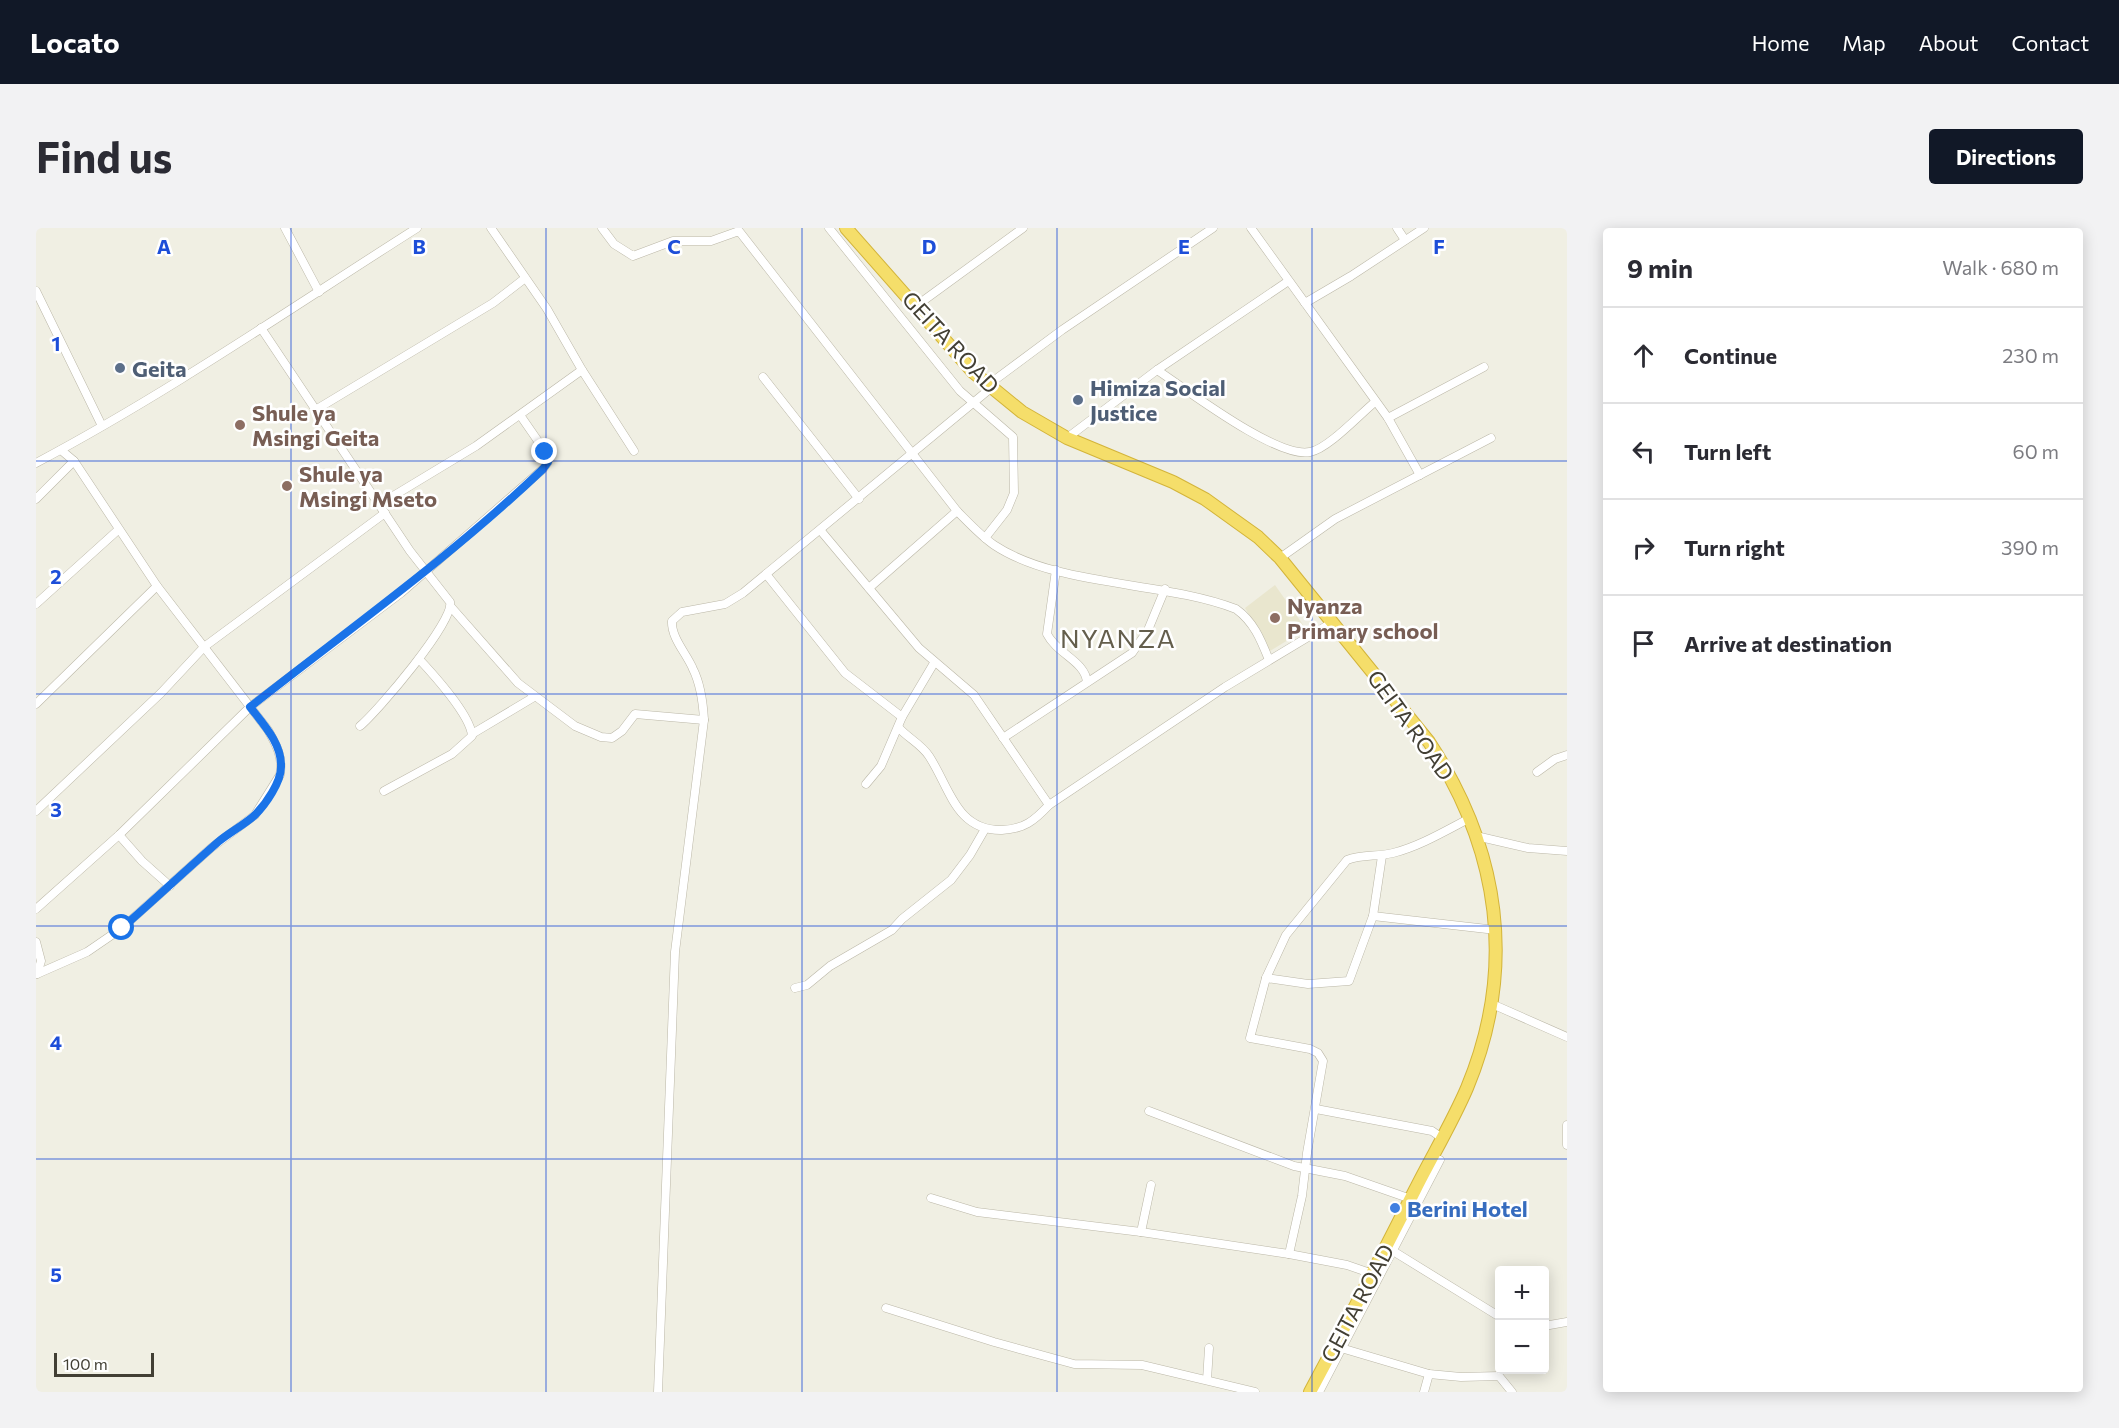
<!DOCTYPE html>
<html lang="en">
<head>
<meta charset="utf-8">
<style>
  :root { --surface:#fff; --page:#f2f2f3; --text:#2b2b33; --muted:#7c7c81; --line:#e1e1e2; --accent:#111827 }
  body { margin:0; font-family:Commissioner,sans-serif; background:var(--page); color:var(--text) }
  .controls { position:absolute; right:18px; bottom:18px; display:grid; overflow:hidden; border-radius:6px; box-shadow:0 3px 15px #0003 }
  .controls button { width:54px; height:54px; display:grid; place-items:center; padding:0; border:0; border-bottom:2px solid var(--line); background:var(--surface); color:var(--text); font:30px sans-serif }
  .scale { position:absolute; left:18px; bottom:15px; width:100px; box-sizing:border-box; padding-left:6px; border:3px solid #423f34; border-top:0; font-size:16px; line-height:21px; white-space:nowrap; color:#423f34; -webkit-text-stroke:4px #fff; paint-order:stroke }
  .stop { position:absolute; width:18px; height:18px; margin:-14px; border:4px solid #1a73e8; border-radius:50%; background:#fff }
  .stop.end { background:#1a73e8; border-color:#fff; box-shadow:0 2px 6px #0008 }
  .list { margin:0; padding:0; list-style:none }
  h2 { display:flex; justify-content:space-between; align-items:center; height:78px; margin:0; padding:0 24px; font-size:26px }
  h2 small { font-size:20px; font-weight:400; color:var(--muted) }
  .list li { display:grid; grid-template-columns:39px 1fr auto; gap:18px; align-items:center; box-sizing:border-box; height:96px; padding:0 24px; border-top:2px solid var(--line) }
  .list b { display:block; font-size:22px; white-space:nowrap }
  .list em { font-size:20px; font-style:normal; color:var(--muted) }
  .icon { flex:none; width:33px; height:33px; fill:none; stroke:currentColor; stroke-width:2; stroke-linecap:round; stroke-linejoin:round }
  .map { position:relative; flex:none; width:1531px; height:1164px; overflow:hidden; border-radius:6px }
  header { display:flex; align-items:center; gap:36px; box-sizing:border-box; height:84px; padding:0 30px; background:var(--accent); color:#fff }
  header strong { font-size:28px }
  nav { display:flex; gap:33px; margin-inline-start:auto; font-size:21px }
  .intro { display:flex; align-items:center; justify-content:space-between; box-sizing:border-box; height:144px; padding:0 36px }
  h1 { margin:0; font-size:42px }
  .button { padding:15px 27px; border-radius:6px; background:var(--accent); color:#fff; font-size:21px; font-weight:700 }
  main { display:flex; gap:36px; padding:0 36px }
  aside { flex:1; background:var(--surface); border-radius:6px; box-shadow:0 3px 15px #0003 }
  .map>svg:first-child { display:block }
  .education { fill:#e9e6ce }
  .lines { fill:none; stroke-linecap:round; stroke-linejoin:round }
  .minor-casing { stroke:#bbb7a7; stroke-width:9 }
  .highway-casing { stroke:#d3b43a; stroke-width:14 }
  .minor { stroke:#fff; stroke-width:8 }
  .highway { stroke:#f5de6a; stroke-width:12 }
  .route { stroke:#1a73e8; stroke-width:8 }
  .grid { fill:none; stroke:#1d4ed8; stroke-width:1.5; stroke-opacity:0.55 }
  .service-dot { fill:#5c6f8a; stroke:#fff; stroke-width:2 }
  .education-dot { fill:#8d6e63; stroke:#fff; stroke-width:2 }
  .shop-dot { fill:#3f7fe0; stroke:#fff; stroke-width:2 }
  .labels { text-anchor:middle; dominant-baseline:central; stroke-width:5; stroke-linejoin:round; paint-order:stroke }
  .street-label { font-size:22px; fill:#423f34; stroke:#fff }
  .service-label { font-size:22px; font-weight:bold; fill:#4e5e75; stroke:#fff; text-anchor:start }
  .education-label { font-size:22px; font-weight:bold; fill:#785e54; stroke:#fff; text-anchor:start }
  .shop-label { font-size:22px; font-weight:bold; fill:#366cbe; stroke:#fff; text-anchor:start }
  .quarter-label { font-size:26px; letter-spacing:1.5px; fill:#645e4c; stroke:#fff }
  .grid-label { font-size:20px; text-anchor:middle; font-weight:bold; fill:#1d4ed8; stroke:#fff; stroke-width:5; stroke-linejoin:round; paint-order:stroke }
</style>
</head>
<body>
<header>
<strong>Locato</strong>
<nav><a>Home</a><a>Map</a><a>About</a><a>Contact</a></nav>
</header>
<div class="intro"><h1>Find us</h1><a class="button">Directions</a></div>
<main>
<div class="map">
<svg width="1531" height="1164" viewBox="0 0 1531 1164">
  <rect width="100%" height="100%" fill="#f0efe3"/>
  <polygon class="education" points="1239,357 1270,401 1234,423 1209,380"/>
  <g class="lines">
    <g class="minor-casing">
      <g id="minor">
        <polyline points="249,0 283,64"/>
        <polyline points="455,0 511,81 546,142 598,223"/>
        <path d="M566,0L578,16L597,28L637,13H675L703,3L921,283C933,295 945,308 958,317C1021,359 1128,353 1200,381C1218,394 1225,412 1233,432"/>
        <polyline points="793,0 924,163 977,209 978,265 971,282 949,310"/>
        <polyline points="1215,0 1352,190 1384,247"/>
        <polyline points="1361,0 1369,12"/>
        <polyline points="0,63 66,198"/>
        <polyline points="1269,75 1315,48 1388,0"/>
        <polyline points="880,78 987,0"/>
        <path d="M225,100L374,323L414,374C419,393 341,484 324,498"/>
        <path d="M1121,142C1150,161 1241,231 1274,224C1292,221 1324,186 1339,174"/>
        <polyline points="727,149 823,271"/>
        <polyline points="952,157 1026,102 1177,0"/>
        <polyline points="281,181 457,75 488,51"/>
        <polyline points="1352,190 1448,139"/>
        <polyline points="1031,210 1121,142 1251,54"/>
        <path d="M0,235C132,165 255,80 381,0"/>
        <polyline points="0,271 38,233"/>
        <polyline points="344,276 440,218 546,142"/>
        <polyline points="785,303 883,420 938,467 1013,577"/>
        <polyline points="1244,330 1299,291 1455,210"/>
        <path d="M1020,342L1011,406C1021,426 1049,433 1051,454"/>
        <polyline points="730,346 809,445 866,489"/>
        <polyline points="833,360 921,283"/>
        <polyline points="0,376 82,302"/>
        <polyline points="415,379 482,455 539,498 565,509 576,510 586,503 599,486 668,492"/>
        <polyline points="0,476 121,358"/>
        <path d="M863,500C872,510 885,516 893,528C914,560 920,603 966,602C988,601 998,593 1013,577L1189,459L1297,394"/>
        <polyline points="436,506 498,469"/>
        <polyline points="967,510 1096,425 1112,402 1129,361"/>
        <polyline points="1501,544 1519,531 1531,527"/>
        <polyline points="830,556 845,538 866,489 898,435"/>
        <path d="M348,563L416,526L436,508C435,488 397,446 383,431"/>
        <polyline points="0,583 125,465 168,419 349,285"/>
        <polyline points="83,607 106,633 134,658"/>
        <polyline points="1440,608 1492,620 1531,623"/>
        <polyline points="0,681 83,607 214,479 365,365 507,241 512,234 511,226 484,187"/>
        <polyline points="1337,688 1460,702"/>
        <polyline points="0,714 5,733 1,746"/>
        <path d="M1,746L51,724L86,700L175,620L219,587L244,547C247,529 241,518 232,502L121,358L38,233L25,222"/>
        <polyline points="1230,750 1272,756 1313,753 1337,688 1346,628"/>
        <polyline points="759,760 771,757 794,738 856,702 866,691 915,652 934,627 949,601"/>
        <polyline points="1456,776 1531,809"/>
        <polyline points="1280,881 1396,903 1406,910"/>
        <polyline points="1113,883 1258,938 1309,948 1375,971"/>
        <polyline points="1531,897 1531,917"/>
        <polyline points="895,970 941,984 1105,1004 1253,1026 1311,1037 1337,1046"/>
        <polyline points="1105,1004 1115,957"/>
        <polyline points="1357,1023 1464,1089"/>
        <path d="M1253,1026L1266,968L1271,925L1287,833L1282,825L1274,821L1214,810L1230,750L1250,707L1311,632C1326,626 1341,629 1357,625C1384,618 1409,603 1434,590"/>
        <polyline points="850,1080 958,1114 1038,1136 1106,1137 1219,1164"/>
        <polyline points="1508,1098 1531,1094"/>
        <polyline points="1305,1120 1393,1146 1425,1149 1463,1148 1476,1164"/>
        <polyline points="1171,1152 1173,1120"/>
        <path d="M622,1164L639,724L668,492C667,474 665,457 657,441C651,426 635,410 636,393L646,384L689,376L707,365L955,160"/>
        <polyline points="1283,1164 1404,932"/>
        <polyline points="1388,1164 1393,1146"/>
      </g>
    </g>
    <g class="highway-casing">
      <path id="highway" d="M810,0L937,144L986,184L1031,210L1137,254L1169,271L1222,309L1244,330L1393,514C1464,622 1481,740 1431,860C1416,895 1396,928 1379,962C1345,1029 1310,1097 1274,1164"/>
    </g>
    <use href="#minor" class="minor"/>
    <use href="#highway" class="highway"/>
  </g>
  <g class="lines">
    <path class="route" d="M86,700C118,672 150,642 182,614C194,604 208,597 219,587C230,576 245,554 245,539C246,516 228,497 214,479C313,401 416,328 507,241L512,234L509,224"/>
  </g>
  <path class="grid" d="M255,0V1164M510,0V1164M766,0V1164M1021,0V1164M1276,0V1164M0,233H1531M0,466H1531M0,698H1531M0,931H1531"/>
  <g class="service-dot">
    <circle cx="84" cy="140" r="6"/>
    <circle cx="1042" cy="172" r="6"/>
  </g>
  <g class="education-dot">
    <circle cx="204" cy="197" r="6"/>
    <circle cx="251" cy="258" r="6"/>
    <circle cx="1239" cy="390" r="6"/>
  </g>
  <circle class="shop-dot" cx="1359" cy="980" r="6"/>
  <g class="labels">
    <g class="street-label">
      <text transform="translate(915 114) rotate(47)">GEITA ROAD</text>
      <text transform="translate(1375 497) rotate(54)">GEITA ROAD</text>
      <text transform="translate(1321 1075) rotate(-62)">GEITA ROAD</text>
    </g>
    <g class="service-label">
      <text x="96" y="140">Geita</text>
      <text x="1054" y="159">Himiza Social<tspan x="1054" dy="25">Justice</tspan></text>
    </g>
    <g class="education-label">
      <text x="216" y="184">Shule ya<tspan x="216" dy="25">Msingi Geita</tspan></text>
      <text x="263" y="245">Shule ya<tspan x="263" dy="25">Msingi Mseto</tspan></text>
      <text x="1251" y="377">Nyanza<tspan x="1251" dy="25">Primary school</tspan></text>
    </g>
    <g class="shop-label">
      <text x="1371" y="980">Berini Hotel</text>
    </g>
    <g class="quarter-label">
      <text x="1082" y="409">NYANZA</text>
    </g>
  </g>
  <g class="grid-label">
    <text x="128" y="26">A</text>
    <text x="383" y="26">B</text>
    <text x="638" y="26">C</text>
    <text x="893" y="26">D</text>
    <text x="1148" y="26">E</text>
    <text x="1403" y="26">F</text>
    <text x="20" y="123">1</text>
    <text x="20" y="356">2</text>
    <text x="20" y="589">3</text>
    <text x="20" y="822">4</text>
    <text x="20" y="1054">5</text>
  </g>
</svg>
<div class="controls">
<button>+</button>
<button>−</button>
</div>
<div class="scale">100 m</div>
<div class="stop" style="left:86px;top:700px"></div>
<div class="stop end" style="left:509px;top:224px"></div>
</div>
<aside>
<h2>9 min<small>Walk · 680 m</small></h2>
<ul class="list">
<li><svg class="icon" aria-label="ahead" viewBox="0 0 24 24"><path d="M12 20V5M6 11l6-6 6 6"/></svg><div><b>Continue</b></div><em>230 m</em></li>
<li><svg class="icon" aria-label="left" viewBox="0 0 24 24"><path d="M17 20v-9H6M10 6l-5 5 5 5"/></svg><div><b>Turn left</b></div><em>60 m</em></li>
<li><svg class="icon" aria-label="right" viewBox="0 0 24 24"><path d="M7 20v-9h11M14 6l5 5-5 5"/></svg><div><b>Turn right</b></div><em>390 m</em></li>
<li><svg class="icon" aria-label="arrive" viewBox="0 0 24 24"><path d="M6 21V4h12l-3 4 3 4H6"/></svg><div><b>Arrive at destination</b></div></li>
</ul>
</aside>
</main>
</body>
</html>
